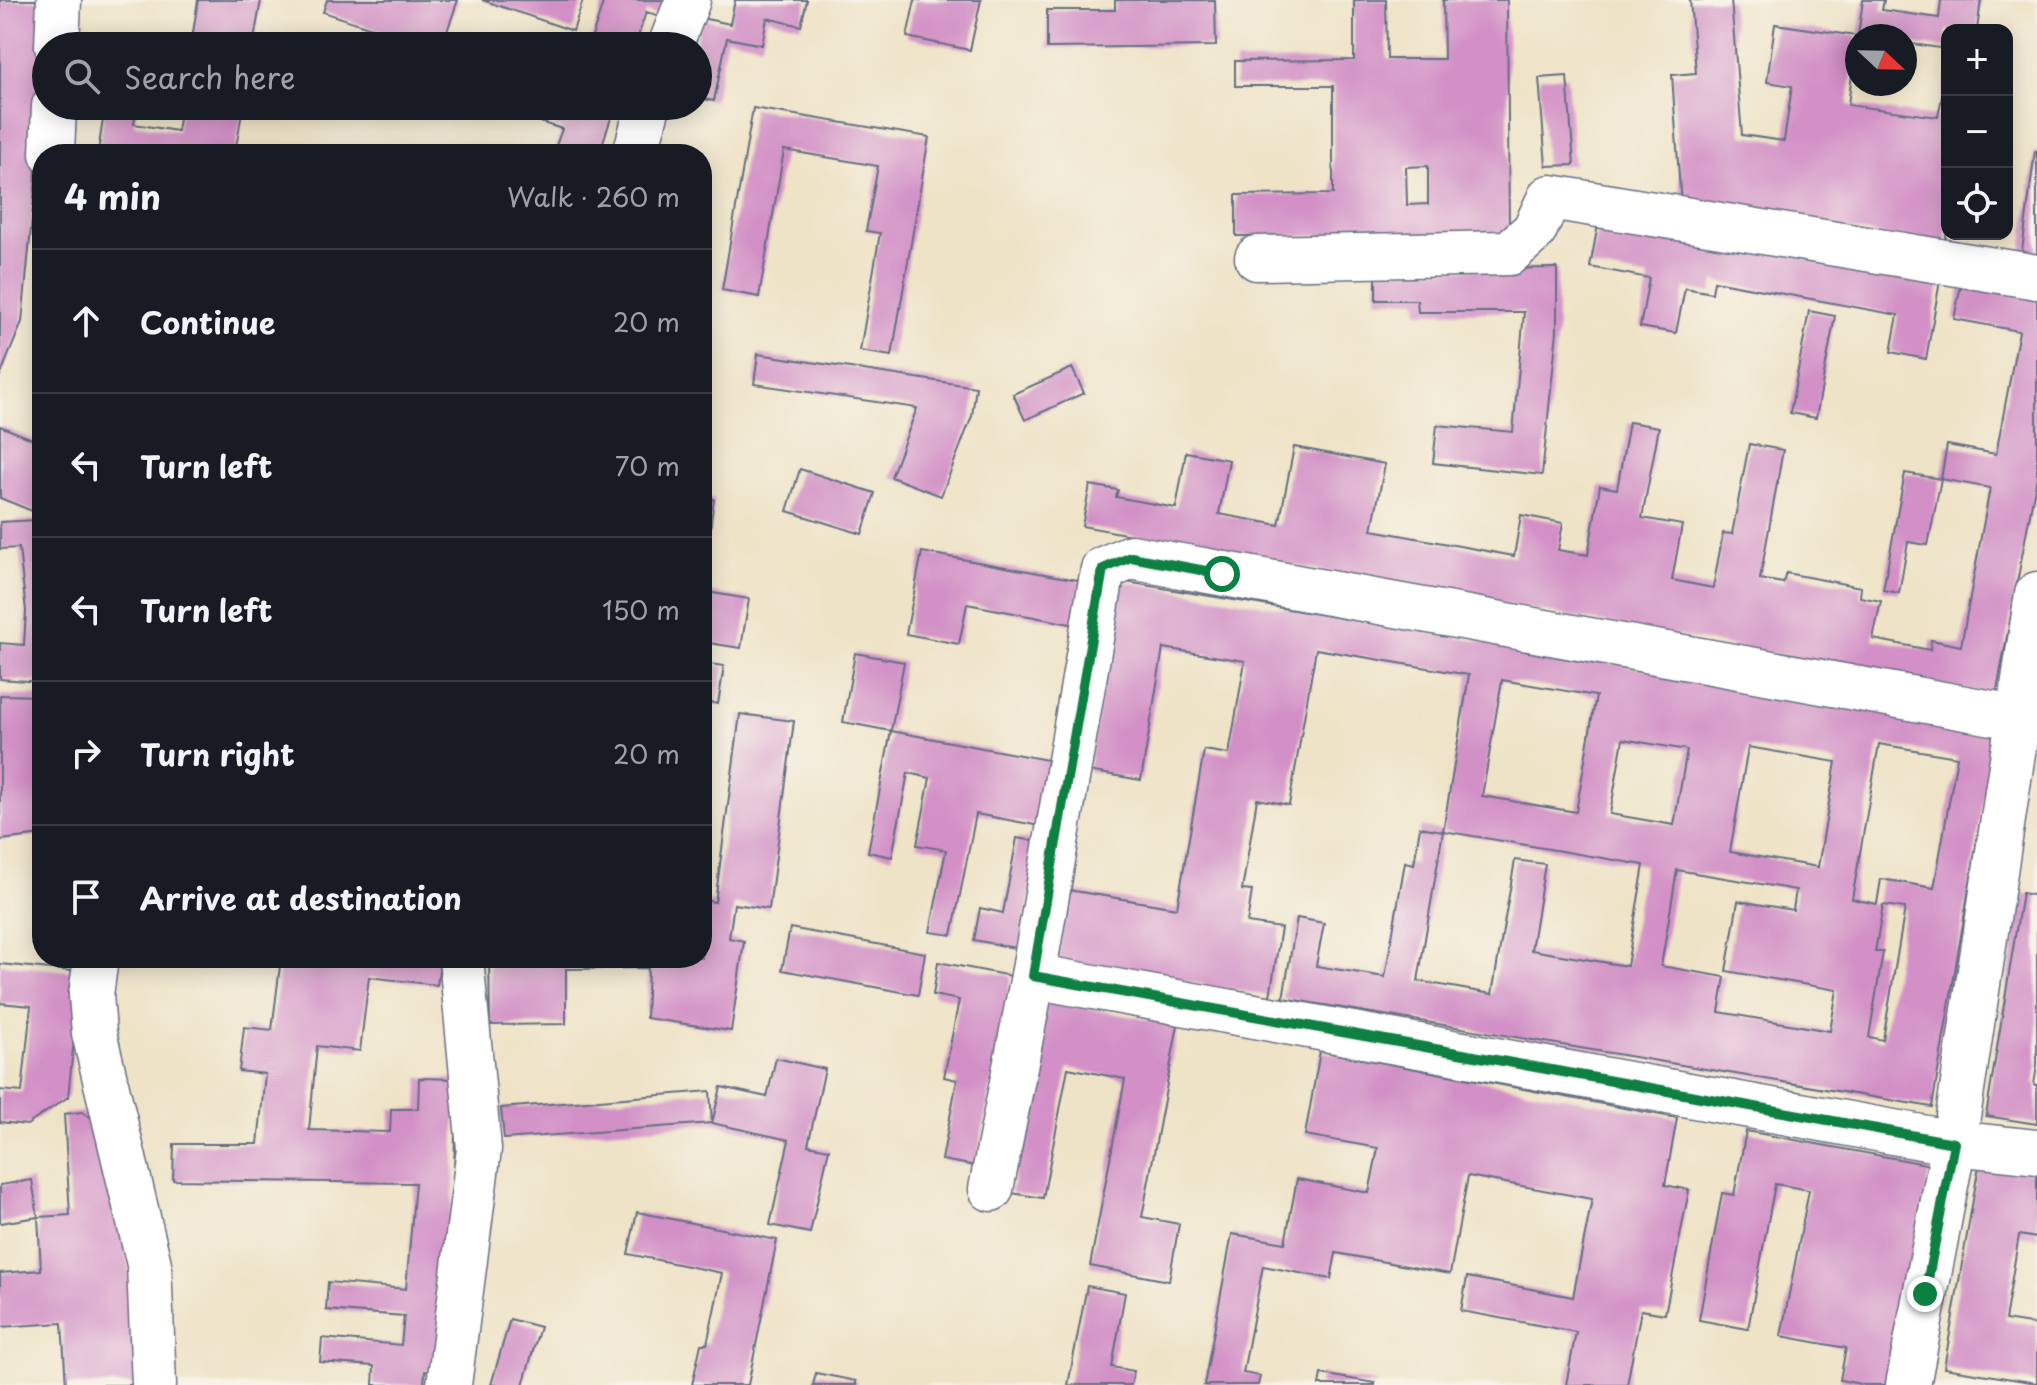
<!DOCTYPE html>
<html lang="en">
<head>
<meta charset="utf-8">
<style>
  :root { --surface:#171b24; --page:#242831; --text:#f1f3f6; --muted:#9ea1a6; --line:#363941 }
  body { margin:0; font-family:"Playpen Sans",sans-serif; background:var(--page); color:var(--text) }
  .controls { position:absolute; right:24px; top:24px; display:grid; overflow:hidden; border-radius:16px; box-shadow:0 4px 20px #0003 }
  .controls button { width:72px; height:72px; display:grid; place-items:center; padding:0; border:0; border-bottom:2px solid var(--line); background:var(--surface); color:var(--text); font:40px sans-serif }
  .compass { position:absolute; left:1845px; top:24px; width:72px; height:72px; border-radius:50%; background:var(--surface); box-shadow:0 4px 20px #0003; rotate:112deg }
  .stop { position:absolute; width:24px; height:24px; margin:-18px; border:6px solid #0b8043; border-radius:50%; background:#fff }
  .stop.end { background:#0b8043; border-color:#fff; box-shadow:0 2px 8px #0008 }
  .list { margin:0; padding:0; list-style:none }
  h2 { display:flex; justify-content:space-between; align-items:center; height:104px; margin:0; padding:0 32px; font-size:34px }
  h2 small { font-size:26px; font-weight:400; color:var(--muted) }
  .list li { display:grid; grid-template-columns:52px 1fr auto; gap:24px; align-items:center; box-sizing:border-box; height:144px; padding:0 32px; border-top:2px solid var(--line) }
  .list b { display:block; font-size:30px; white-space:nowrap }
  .list em { font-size:26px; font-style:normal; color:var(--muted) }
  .icon { flex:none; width:44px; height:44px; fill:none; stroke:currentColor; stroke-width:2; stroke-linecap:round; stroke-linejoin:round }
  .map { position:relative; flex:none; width:2037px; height:1385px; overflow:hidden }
  .search { position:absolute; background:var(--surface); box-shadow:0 4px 20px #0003; left:32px; top:32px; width:680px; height:88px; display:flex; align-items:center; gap:20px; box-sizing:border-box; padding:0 28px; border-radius:44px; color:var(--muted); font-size:30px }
  .panel { position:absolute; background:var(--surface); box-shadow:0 4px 20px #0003; left:32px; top:144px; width:680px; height:824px; border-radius:32px }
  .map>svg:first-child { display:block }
  .building { fill:#d290c6; fill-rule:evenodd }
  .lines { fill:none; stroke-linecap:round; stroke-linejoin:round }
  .minor-casing { stroke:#656e83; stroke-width:47 }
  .minor { stroke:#fff; stroke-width:44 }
  .route { stroke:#0b8043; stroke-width:10 }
</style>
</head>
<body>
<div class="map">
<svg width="2037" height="1385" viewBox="0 0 2037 1385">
  <rect width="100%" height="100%" fill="#f7f3e8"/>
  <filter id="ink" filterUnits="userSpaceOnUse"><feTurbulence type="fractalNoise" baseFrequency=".0125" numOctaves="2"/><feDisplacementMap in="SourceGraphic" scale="16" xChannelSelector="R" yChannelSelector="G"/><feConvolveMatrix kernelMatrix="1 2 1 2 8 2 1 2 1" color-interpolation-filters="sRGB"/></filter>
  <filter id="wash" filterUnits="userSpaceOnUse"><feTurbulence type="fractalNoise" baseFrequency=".006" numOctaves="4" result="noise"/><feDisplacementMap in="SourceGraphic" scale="32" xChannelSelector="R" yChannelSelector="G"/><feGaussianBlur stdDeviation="1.8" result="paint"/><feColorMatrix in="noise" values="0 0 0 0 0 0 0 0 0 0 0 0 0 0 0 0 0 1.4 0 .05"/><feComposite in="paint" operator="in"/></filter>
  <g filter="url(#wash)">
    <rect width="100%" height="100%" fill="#efe3c7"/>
    <g id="blocks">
      <g class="building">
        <polygon points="0,0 44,0 35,187 22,322 0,376"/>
        <polygon points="198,0 261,0 253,46 191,46"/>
        <polygon points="327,0 458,0 442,46 426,46 323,12"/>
        <polygon points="482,0 583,0 573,31"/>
        <polygon points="604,0 666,0 660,16 646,12 635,46 589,46"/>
        <polygon points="735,0 807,0 801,26 767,18 762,45 727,38 714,101 698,98 698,46 695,46 701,18 730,24"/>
        <polygon points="915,0 981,0 970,50 907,37"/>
        <polygon points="1115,0 1215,0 1216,46 1047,48 1047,10 1115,10"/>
        <path d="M1354,0H1386L1387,59H1444L1443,0H1507L1509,234L1236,236V195L1333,194V86H1235V61L1354,60ZM1428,166V204L1407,205L1406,167Z"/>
        <polygon points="1690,0 1731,0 1742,135 1784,141 1792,86 1767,82 1775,24 1857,36 1848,105 1938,117 1947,71 1946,244 1681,206 1672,75 1696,73"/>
        <polygon points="1863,0 1884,0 1882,10 1939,18 1941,0 1981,0 1977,30 1947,30 1947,49 1905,43 1905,36 1858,36"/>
        <polygon points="1567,76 1574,165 1546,166 1539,78"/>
        <polygon points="105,106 137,106 134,124 177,131 181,106 243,106 235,154 111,154 98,152"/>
        <polygon points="545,106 615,106 599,154 553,154 562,129 540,122"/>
        <polygon points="753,108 929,137 892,356 860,351 880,233 866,231 878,166 784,150 759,297 722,290"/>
        <polygon points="2035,151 2037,151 2037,261 2021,259"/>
        <polygon points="1599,219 1940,281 1926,359 1891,352 1898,315 1714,281 1712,293 1685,288 1676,333 1640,327 1649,278 1590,267"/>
        <polygon points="1557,268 1557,331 1542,475 1433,463 1437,425 1513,432 1524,312 1418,312 1417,300 1376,300 1376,270"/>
        <polygon points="1961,285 2037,299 2037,476 1996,695 1082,526 1090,485 1118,490 1116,497 1176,508 1186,452 1229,460 1219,514 1279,525 1294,447 1385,464 1372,530 1514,556 1521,515 1563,523 1558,550 1588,555 1600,486 1617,489 1629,422 1659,427 1642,518 1682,525 1672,580 1713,588 1723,533 1732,534 1749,444 1783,450 1760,579 1783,583 1786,573 1861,587 1860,597 1881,601 1873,639 1930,650 1931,640 1961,646 1990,488 1941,479 1947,445 1996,454 2019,331 1954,319"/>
        <polygon points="1809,311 1835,316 1816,418 1790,413"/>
        <polygon points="758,354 976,387 972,416 941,496 891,477 917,408 754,384"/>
        <polygon points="1072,368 1084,393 1025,420 1013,394"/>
        <polygon points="0,426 42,443 42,501 37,513 0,498"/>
        <polygon points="800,469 875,493 862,534 787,511"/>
        <polygon points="1905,473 1941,479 1928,545 1908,542 1899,593 1883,590"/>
        <polygon points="702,497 714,499 709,537 702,536"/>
        <polygon points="36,520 37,546 42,546 42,682 0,679 0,643 24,645 26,611 19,548 0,549 0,522"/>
        <polygon points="922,552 1089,582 1081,626 967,604 959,644 906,634"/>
        <path d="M1121,581L1996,728L1932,1107L1283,998L1297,918L1324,923L1316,966L1385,977L1405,862L1414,864L1420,827L1443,831L1418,981L1492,994L1515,860L1545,864L1531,950L1627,966L1644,865L1443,831L1469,675L1316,649L1289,805L1257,799L1242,890L1252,891L1247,923L1281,928L1270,996L1057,960L1068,890L1177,908L1204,750L1229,754L1245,661L1163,648L1141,780L1088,771ZM1502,680L1596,696L1576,812L1482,796ZM1623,739L1687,750L1674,825L1610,814ZM1879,744L1957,757L1934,888L1881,879L1877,904L1852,899ZM1748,747L1836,762L1818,867L1730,852ZM1677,870L1796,890L1793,910L1738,901L1726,971L1837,990L1830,1031L1719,1012L1725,977L1661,966ZM1883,905L1905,908L1883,1040L1869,1037L1883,952H1875Z"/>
        <polygon points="707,592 749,599 741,648 702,642"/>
        <polygon points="855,653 904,662 891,731 843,722"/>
        <polygon points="702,663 724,666 718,704 702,701"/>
        <polygon points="0,695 42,696 42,835 0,840"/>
        <polygon points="740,714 794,721 769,909 734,904 729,938 744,941 731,1031 646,1018 648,968 566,969 566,1024 490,1025 489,958 702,958 702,900 715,902"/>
        <polygon points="891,731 1058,762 1046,827 976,814 952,935 930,932 946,850 917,845 930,778 908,773 892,857 868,852"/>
        <polygon points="1017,838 1040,842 1020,949 974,940 980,908 1003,913"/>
        <polygon points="2022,893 2037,896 2037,1065 2034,1085 2037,1085 2037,1124 1986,1116"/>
        <polygon points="790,928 925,953 918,995 782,970"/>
        <polygon points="281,958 441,958 437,985 369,977 360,1051 317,1046 309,1130 390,1132 391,1109 418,1109 419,1078 456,1079 454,1183 438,1372 425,1371 424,1385 373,1385 374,1366 320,1362 322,1338 401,1345 404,1316 326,1310 328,1282 406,1289 415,1183 173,1180 174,1144 258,1144 265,1074 239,1071 244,1027 272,1030"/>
        <polygon points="938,962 1011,976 976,1166 942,1160 957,1080 944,1077 959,1000 933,995"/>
        <polygon points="0,964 81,972 68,1097 27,1125 0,1122 0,1090 22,1092 31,1006 0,1003"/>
        <polygon points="1047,1001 1178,1025 1142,1217 1179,1224 1169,1281 1090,1266 1125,1079 1068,1068 1043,1198 1011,1193"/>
        <polygon points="1320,1051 1677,1118 1665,1185 1689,1190 1665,1314 1641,1310 1627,1385 1566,1385 1576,1332 1461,1311 1467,1277 1573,1297 1592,1199 1468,1176 1450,1274 1336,1253 1331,1279 1263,1266 1243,1373 1260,1376 1258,1385 1204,1385 1232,1234 1285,1243 1297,1179 1369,1193 1378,1148 1305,1135"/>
        <polygon points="776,1058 825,1069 808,1145 829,1149 810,1233 770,1225 789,1140 712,1123 504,1139 501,1108 710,1091 712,1123 721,1087 767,1097"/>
        <polygon points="82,1112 111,1130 125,1211 136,1385 66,1385 62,1323 0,1327 0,1273 41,1270 38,1217 0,1223 0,1185 32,1180 38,1217 70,1215 64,1114"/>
        <polygon points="1746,1131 1931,1165 1890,1385 1865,1385 1840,1380 1846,1348 1781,1336 1809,1190 1775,1184 1748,1329 1699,1320 1722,1193 1734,1195"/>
        <polygon points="1979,1165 2037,1173 2037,1238 2019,1235 2005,1320 2037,1325 2037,1383 1944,1368"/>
        <polygon points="637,1212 777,1240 748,1385 692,1385 701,1344 707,1344 722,1273 628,1254"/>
        <polygon points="1087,1286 1125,1293 1112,1367 1134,1371 1131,1385 1068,1385"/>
        <polygon points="510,1319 540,1327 523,1385 491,1385"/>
        <polygon points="816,1373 856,1381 856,1385 813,1385"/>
        <polygon points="1321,1374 1375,1383 1375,1385 1319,1385"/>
      </g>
    </g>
  </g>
  <g filter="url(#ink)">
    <use href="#blocks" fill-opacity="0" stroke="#656e83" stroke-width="2"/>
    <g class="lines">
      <g class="minor-casing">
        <g id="minor">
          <polyline points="57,46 59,0"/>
          <polyline points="670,46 688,0"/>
          <polyline points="52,154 54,106"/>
          <polyline points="635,154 648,106"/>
          <polyline points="1257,258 1509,253 1534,231 1550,197 2037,277"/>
          <polyline points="96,958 91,995 94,1033 149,1264 154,1385"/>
          <polyline points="1033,976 1954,1143 2037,1152"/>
          <polyline points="991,1189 1033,976 1103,569 1131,557 2037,721"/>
          <polyline points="449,1385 479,1149 461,958"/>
          <polyline points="1908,1385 1954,1143 2037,594"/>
        </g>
      </g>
      <use href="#minor" class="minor"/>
    </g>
  </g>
  <g class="lines" filter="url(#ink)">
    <polyline class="route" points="1222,574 1131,557 1103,569 1033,976 1954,1143 1925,1294"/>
  </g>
</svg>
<div class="controls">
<button>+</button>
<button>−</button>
<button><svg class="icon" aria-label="locate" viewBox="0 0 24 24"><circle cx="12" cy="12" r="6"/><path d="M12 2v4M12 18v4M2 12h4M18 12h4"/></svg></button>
</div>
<svg class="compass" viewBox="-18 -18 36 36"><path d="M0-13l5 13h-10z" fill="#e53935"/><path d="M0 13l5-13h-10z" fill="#9ea1a6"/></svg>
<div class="stop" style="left:1222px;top:574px"></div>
<div class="stop end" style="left:1925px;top:1294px"></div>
<div class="search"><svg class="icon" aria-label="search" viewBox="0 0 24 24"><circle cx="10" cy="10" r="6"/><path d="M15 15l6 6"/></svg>Search here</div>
<section class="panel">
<h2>4 min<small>Walk · 260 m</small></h2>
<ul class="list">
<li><svg class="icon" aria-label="ahead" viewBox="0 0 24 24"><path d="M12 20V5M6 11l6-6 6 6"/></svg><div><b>Continue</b></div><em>20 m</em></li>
<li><svg class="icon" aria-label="left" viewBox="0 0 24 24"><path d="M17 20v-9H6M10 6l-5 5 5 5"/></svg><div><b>Turn left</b></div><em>70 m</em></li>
<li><svg class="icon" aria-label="left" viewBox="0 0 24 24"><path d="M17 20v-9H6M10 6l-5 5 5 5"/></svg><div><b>Turn left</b></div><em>150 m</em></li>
<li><svg class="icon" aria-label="right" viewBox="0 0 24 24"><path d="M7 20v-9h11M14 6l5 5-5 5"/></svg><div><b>Turn right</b></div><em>20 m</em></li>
<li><svg class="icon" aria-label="arrive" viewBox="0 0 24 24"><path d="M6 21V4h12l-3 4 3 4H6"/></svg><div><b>Arrive at destination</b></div></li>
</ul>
</section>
</div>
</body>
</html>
